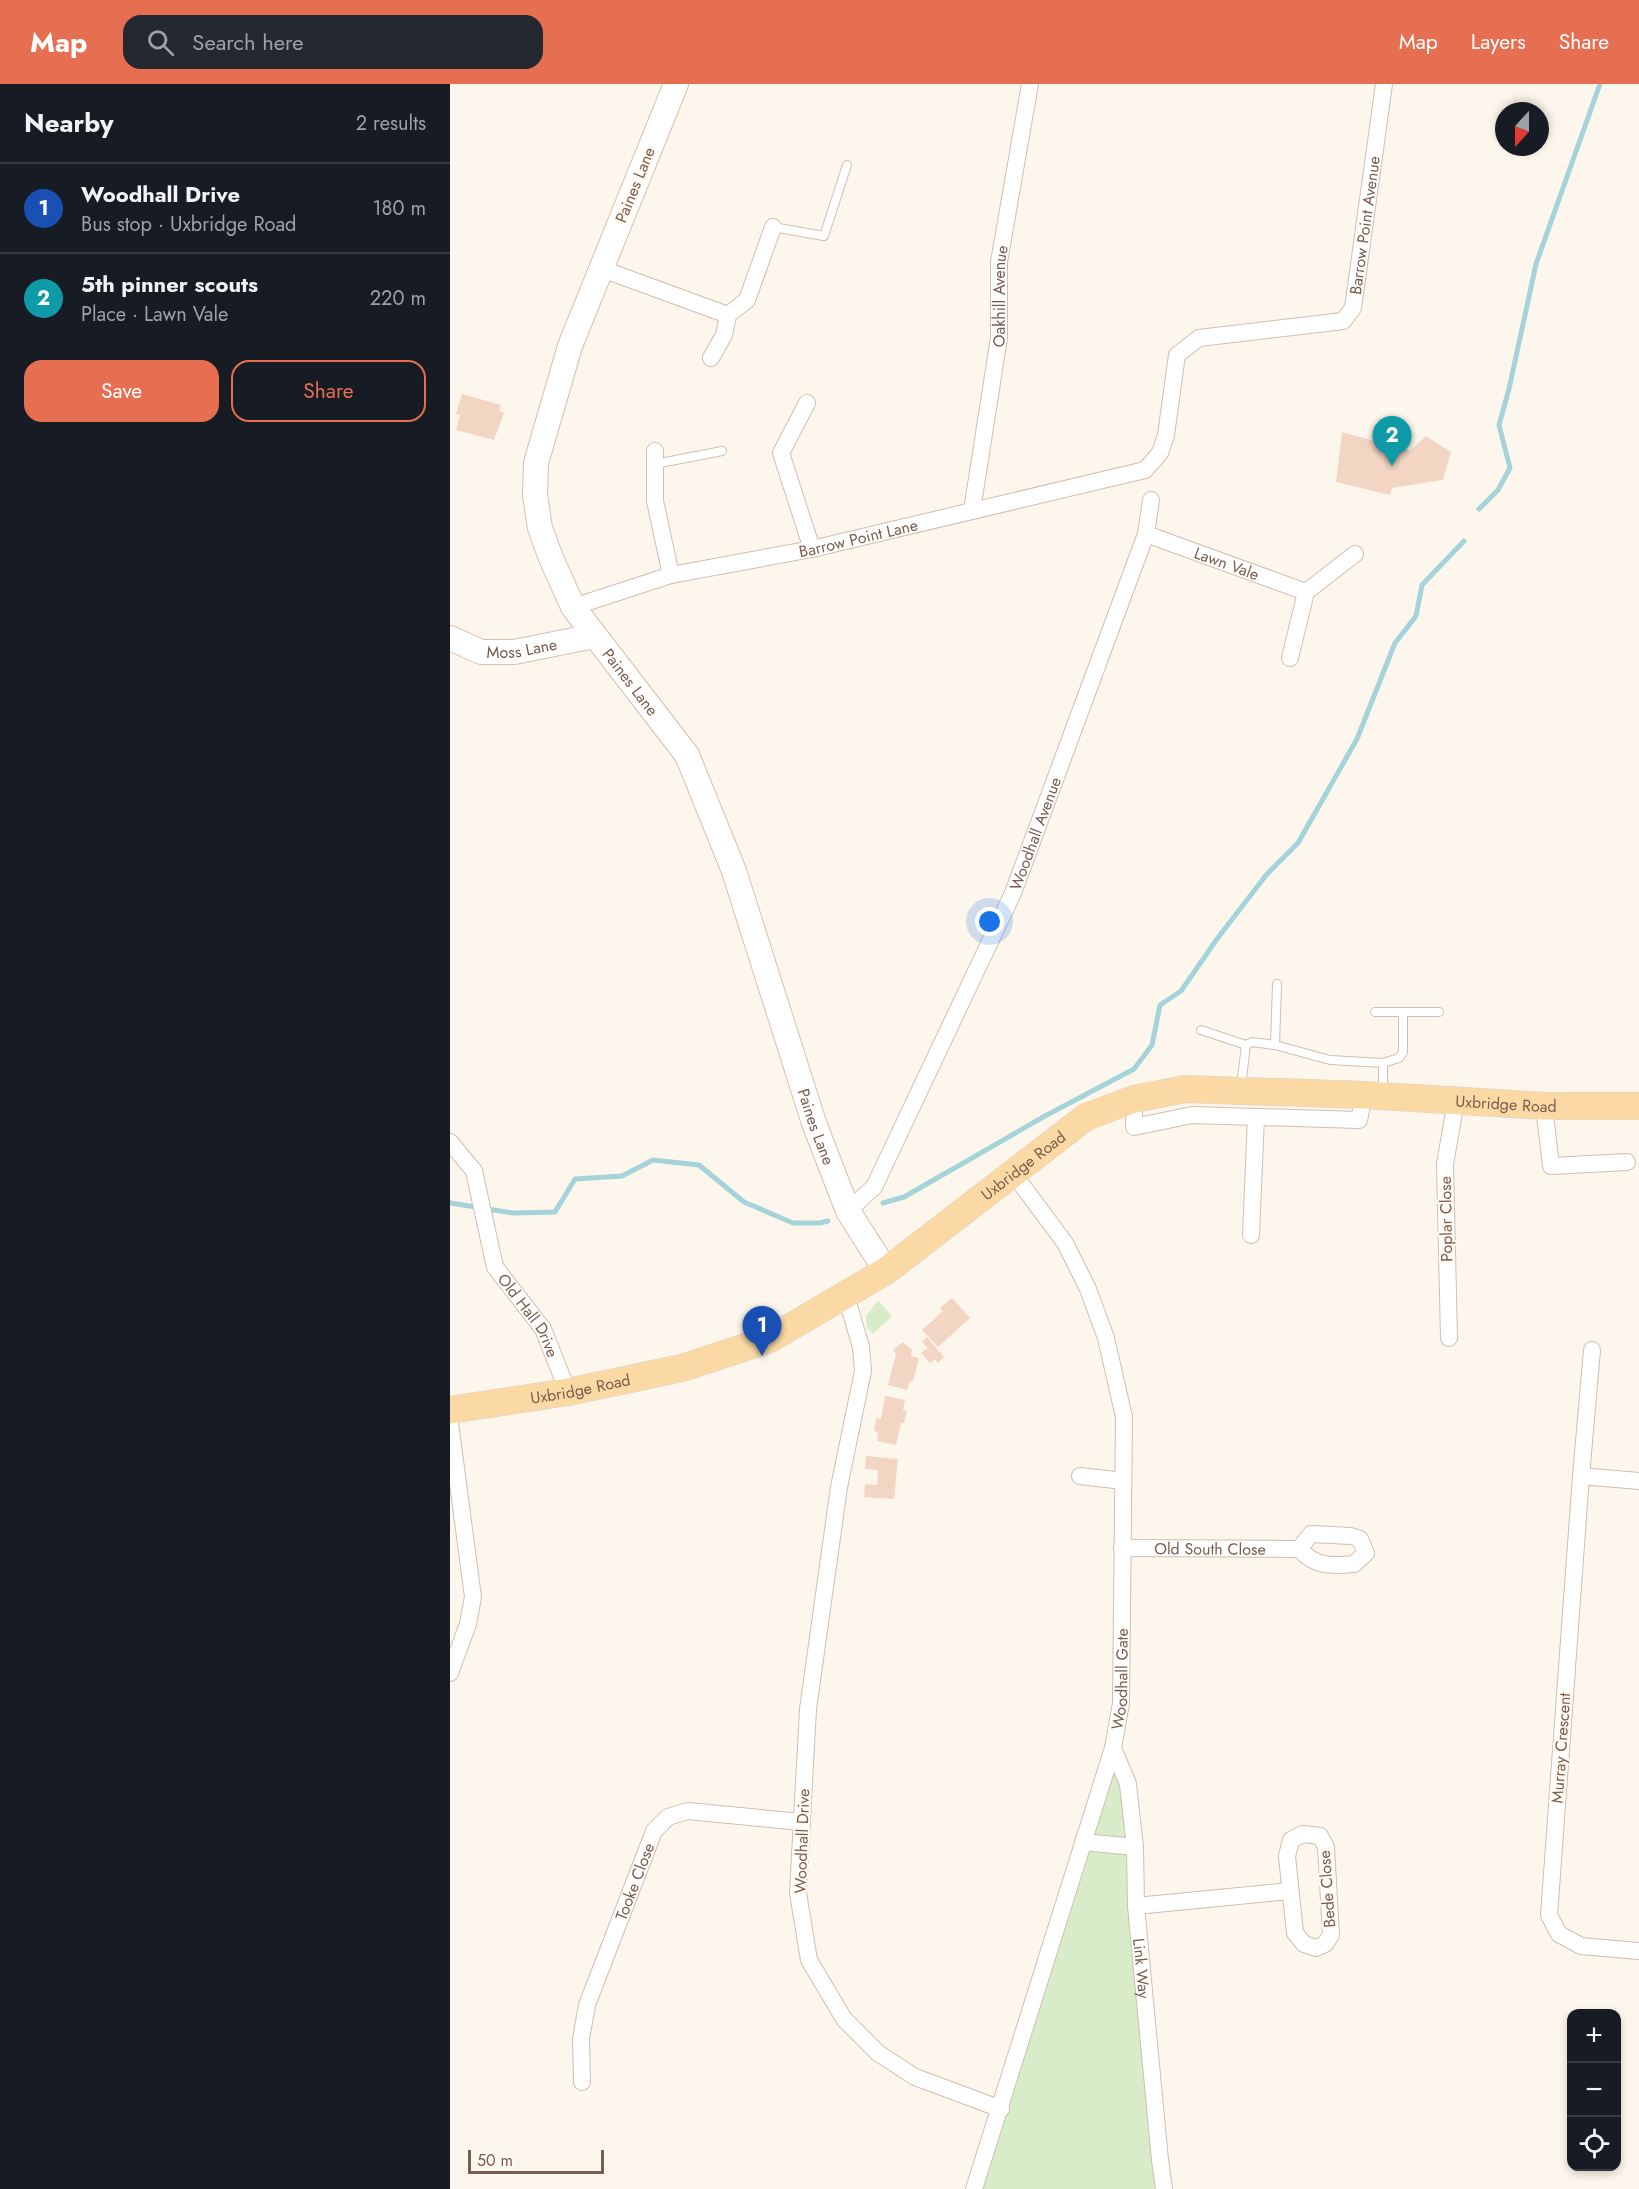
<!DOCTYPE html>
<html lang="en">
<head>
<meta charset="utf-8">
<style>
  :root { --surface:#171b24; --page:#242831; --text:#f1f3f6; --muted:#9ea1a6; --line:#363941; --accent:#e76f51 }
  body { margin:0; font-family:Jost,sans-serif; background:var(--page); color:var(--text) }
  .controls { position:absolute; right:18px; bottom:18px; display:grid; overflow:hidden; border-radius:12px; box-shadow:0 3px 9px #0003 }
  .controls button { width:54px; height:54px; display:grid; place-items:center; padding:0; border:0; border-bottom:2px solid var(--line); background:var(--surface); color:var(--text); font:30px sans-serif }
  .compass { position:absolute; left:1045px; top:18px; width:54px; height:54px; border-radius:50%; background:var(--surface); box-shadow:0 3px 9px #0003; rotate:201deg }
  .scale { position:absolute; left:18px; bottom:15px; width:136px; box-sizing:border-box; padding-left:6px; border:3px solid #7a5c4d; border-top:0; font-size:16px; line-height:21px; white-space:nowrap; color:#7a5c4d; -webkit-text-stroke:4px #fffaf3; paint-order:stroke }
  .you { position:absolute; left:540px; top:838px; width:21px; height:21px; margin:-15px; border:4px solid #fff; border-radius:50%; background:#1a73e8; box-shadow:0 0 0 9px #1a73e833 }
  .badge { display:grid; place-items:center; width:39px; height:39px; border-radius:50%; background:var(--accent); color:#fff; font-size:20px; font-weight:700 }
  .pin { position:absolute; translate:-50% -50px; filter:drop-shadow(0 2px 3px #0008) }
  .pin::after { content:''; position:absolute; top:32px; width:21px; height:18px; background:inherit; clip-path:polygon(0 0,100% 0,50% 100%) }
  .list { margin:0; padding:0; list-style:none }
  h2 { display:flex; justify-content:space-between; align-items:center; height:78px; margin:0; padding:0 24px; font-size:26px }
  h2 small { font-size:20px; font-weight:400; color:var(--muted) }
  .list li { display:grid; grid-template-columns:39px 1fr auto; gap:18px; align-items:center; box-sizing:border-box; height:90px; padding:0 24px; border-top:2px solid var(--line) }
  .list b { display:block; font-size:22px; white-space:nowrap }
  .list p { margin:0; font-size:20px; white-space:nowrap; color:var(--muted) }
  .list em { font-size:20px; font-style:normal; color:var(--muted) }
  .actions { display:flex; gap:12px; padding:18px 24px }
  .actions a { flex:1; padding:14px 0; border:2px solid var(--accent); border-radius:18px; text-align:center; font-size:21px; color:var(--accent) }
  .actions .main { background:var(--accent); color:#fff }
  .icon { flex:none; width:33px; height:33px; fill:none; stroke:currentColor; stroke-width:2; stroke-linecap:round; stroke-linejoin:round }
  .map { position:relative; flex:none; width:1189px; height:2105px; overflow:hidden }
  header { display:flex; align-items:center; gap:36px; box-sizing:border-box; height:84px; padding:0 30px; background:var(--accent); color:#fff }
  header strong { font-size:28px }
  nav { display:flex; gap:33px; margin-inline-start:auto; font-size:21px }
  .search { width:420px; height:54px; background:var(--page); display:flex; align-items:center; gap:15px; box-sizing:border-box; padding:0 21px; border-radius:18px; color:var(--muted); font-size:22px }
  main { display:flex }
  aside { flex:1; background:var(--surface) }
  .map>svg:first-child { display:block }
  .green { fill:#d8ecc9 }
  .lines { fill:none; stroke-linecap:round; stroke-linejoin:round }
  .stream { stroke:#a5d3da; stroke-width:5 }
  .building { fill:#f3d5c3 }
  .lane-casing { stroke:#d1beb0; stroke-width:10 }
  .street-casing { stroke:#d1beb0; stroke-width:18 }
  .secondary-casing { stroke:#d6c0b0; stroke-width:26 }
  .primary-casing { stroke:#dad1cd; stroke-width:28 }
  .lane { stroke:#fff; stroke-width:8 }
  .street { stroke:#fff; stroke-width:16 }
  .secondary { stroke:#fff; stroke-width:24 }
  .primary { stroke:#fbd9a5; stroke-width:27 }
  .labels { text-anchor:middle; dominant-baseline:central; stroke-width:4.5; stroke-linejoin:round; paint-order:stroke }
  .street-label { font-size:16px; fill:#7a5c4d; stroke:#fffaf3 }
</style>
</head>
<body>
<header>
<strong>Map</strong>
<div class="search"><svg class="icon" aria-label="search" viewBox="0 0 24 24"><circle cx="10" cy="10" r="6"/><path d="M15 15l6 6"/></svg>Search here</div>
<nav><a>Map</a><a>Layers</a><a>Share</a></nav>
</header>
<main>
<aside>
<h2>Nearby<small>2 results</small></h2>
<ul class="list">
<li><span class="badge" style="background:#1a4fb4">1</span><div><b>Woodhall Drive</b><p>Bus stop · Uxbridge Road</p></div><em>180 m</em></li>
<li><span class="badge" style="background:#0f9aa8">2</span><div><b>5th pinner scouts</b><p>Place · Lawn Vale</p></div><em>220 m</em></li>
</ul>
<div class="actions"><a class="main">Save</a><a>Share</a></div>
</aside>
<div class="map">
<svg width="1189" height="2105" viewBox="0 0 1189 2105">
  <rect width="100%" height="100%" fill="#fdf6ec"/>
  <g class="green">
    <polygon points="428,1216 442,1232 423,1250 417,1244 416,1232"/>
    <polygon points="663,1664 678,1700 714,2105 524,2105"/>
  </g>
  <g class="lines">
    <g class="stream">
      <polyline points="1029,425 1048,406 1060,384 1049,341 1059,305 1086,180 1150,0"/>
      <polyline points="0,1119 26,1123"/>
      <polyline points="433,1119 454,1113 595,1032 684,985 702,961 710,921 731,907 767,855 817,790 848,759 907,655 945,559 966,532 972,501 1014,457"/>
      <polyline points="37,1125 63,1129 105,1128 125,1095 172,1092 203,1076 249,1081 294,1118 343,1139 370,1139 378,1137"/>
    </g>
  </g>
  <g class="building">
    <polygon points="12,310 51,321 49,327 54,329 44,356 6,346 10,331 6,330"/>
    <polygon points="892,348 960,367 976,352 1001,368 993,396 942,404 940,411 886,398"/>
    <polygon points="502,1214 520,1234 488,1263 472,1246 493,1227 490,1224"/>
    <polygon points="477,1253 494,1273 488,1279 485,1275 480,1279 471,1269 476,1265 479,1266 472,1258"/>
    <polygon points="453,1258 462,1266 461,1272 469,1274 463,1297 460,1297 457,1306 438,1301 446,1270 443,1266"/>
    <polygon points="435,1312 455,1316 453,1326 457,1327 454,1339 451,1339 446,1361 427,1357 428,1348 424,1347 426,1334 431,1335"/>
    <polygon points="416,1372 448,1375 444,1415 414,1413 415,1400 427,1401 428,1386 415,1385"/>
  </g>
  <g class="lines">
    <g class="lane-casing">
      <g id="lane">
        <polyline points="323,143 374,152 397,81"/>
        <polyline points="205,380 272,367"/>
        <polyline points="925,928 989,928"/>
        <polyline points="751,946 796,961"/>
        <polyline points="825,961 827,900"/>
        <polyline points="933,979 949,974 953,968 953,929"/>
        <polyline points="791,1002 796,961 802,958 825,961 880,976 933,979 933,1009"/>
      </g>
    </g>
    <g class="street-casing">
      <g id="street">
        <polyline points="152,185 278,231"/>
        <polyline points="261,274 274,251 278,231 297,216 323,143"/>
        <polyline points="357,319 331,369 362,465"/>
        <polyline points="205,367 205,417 221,491"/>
        <path id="s1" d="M522,426L549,254V178L580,0"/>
        <path id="s2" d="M696,450L856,508L840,574"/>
        <polyline points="856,508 905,470"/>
        <path id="s3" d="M123,523L221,491L362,465L695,386L710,369L716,351L727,271L749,254L893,237L903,224L934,0"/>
        <polyline points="684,1015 684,1043 742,1031 909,1036 914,1011"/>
        <polyline points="1094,1022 1101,1082 1177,1078"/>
        <path id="s4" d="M0,1058L24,1087L45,1183L93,1245L118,1308"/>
        <path id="s5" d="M398,1127L424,1103L563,809L696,450L701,416"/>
        <polyline points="801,1151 806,1033"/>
        <polyline points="396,1212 411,1263 413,1287 389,1403 358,1625 348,1809 359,1876 394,1935 428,1969 465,1993 551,2025"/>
        <polyline points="999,1254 995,1080 1006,1017"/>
        <polyline points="0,1339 23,1513 18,1540 0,1589"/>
        <polyline points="630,1392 673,1397"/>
        <polyline points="1131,1392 1142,1266"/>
        <polyline points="1189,1397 1131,1392 1099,1831 1109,1850 1131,1862 1189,1867"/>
        <path id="s6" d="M672,1464L849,1465L861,1450L901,1452L910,1455L916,1469L904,1480C880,1482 866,1483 849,1465"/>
        <path id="s7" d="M663,1664L678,1700L685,1763L686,1822L710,2076L714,2105"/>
        <polygon points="853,1750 870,1752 876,1763 881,1851 875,1860 866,1864 854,1860 845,1849 837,1772 841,1756"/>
        <polyline points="633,1758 685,1763"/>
        <polyline points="686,1822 840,1807"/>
        <path id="s8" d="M132,1998L131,1955L137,1921L204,1747L218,1733L238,1727L351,1738"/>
        <path id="s9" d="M524,2105L663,1664L671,1619L674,1333L656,1254L638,1205L615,1159L563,1089"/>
      </g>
    </g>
    <g class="secondary-casing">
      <g id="secondary">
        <path id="s10" d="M226,0L120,262L86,379L85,411L90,444L101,474L123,523L237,671L284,787L364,1039L398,1127L436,1187"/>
        <path id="s11" d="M0,554L31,568H64L144,552"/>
      </g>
    </g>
    <g class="primary-casing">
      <g id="primary">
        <path id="s12" d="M0,1326L118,1308L232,1284L320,1255L436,1187L636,1033L684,1015L735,1005L914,1011L1094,1022H1189"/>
      </g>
    </g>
    <use href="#lane" class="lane"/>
    <use href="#street" class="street"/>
    <use href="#secondary" class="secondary"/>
    <use href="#primary" class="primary"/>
  </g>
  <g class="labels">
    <g class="street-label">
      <text transform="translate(185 101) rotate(-68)">Paines Lane</text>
      <text stroke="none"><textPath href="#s3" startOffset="984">Barrow Point Avenue</textPath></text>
      <text stroke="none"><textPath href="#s1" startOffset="216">Oakhill Avenue</textPath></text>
      <text stroke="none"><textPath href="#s3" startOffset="294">Barrow Point Lane</textPath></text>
      <text stroke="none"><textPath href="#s2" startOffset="86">Lawn Vale</textPath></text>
      <text stroke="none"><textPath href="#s11" startOffset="75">Moss Lane</textPath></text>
      <text stroke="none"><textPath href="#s10" startOffset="650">Paines Lane</textPath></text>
      <text stroke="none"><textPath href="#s5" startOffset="424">Woodhall Avenue</textPath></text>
      <text stroke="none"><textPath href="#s12" startOffset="1140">Uxbridge Road</textPath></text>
      <text stroke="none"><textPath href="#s10" startOffset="1136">Paines Lane</textPath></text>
      <text stroke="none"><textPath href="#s12" startOffset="636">Uxbridge Road</textPath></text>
      <text transform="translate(996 1135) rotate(-91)">Poplar Close</text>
      <text stroke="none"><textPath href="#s4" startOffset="195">Old Hall Drive</textPath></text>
      <text stroke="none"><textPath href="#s12" startOffset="132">Uxbridge Road</textPath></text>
      <text stroke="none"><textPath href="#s6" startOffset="88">Old South Close</textPath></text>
      <text stroke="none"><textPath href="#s9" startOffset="532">Woodhall Gate</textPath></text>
      <text transform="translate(1111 1664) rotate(-86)">Murray Crescent</text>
      <text transform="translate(352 1757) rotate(-88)">Woodhall Drive</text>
      <text stroke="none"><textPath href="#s8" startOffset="210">Tooke Close</textPath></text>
      <text transform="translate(877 1805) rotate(-94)">Bede Close</text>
      <text stroke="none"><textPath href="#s7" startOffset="224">Link Way</textPath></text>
    </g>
  </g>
</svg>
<div class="controls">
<button>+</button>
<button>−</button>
<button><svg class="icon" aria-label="locate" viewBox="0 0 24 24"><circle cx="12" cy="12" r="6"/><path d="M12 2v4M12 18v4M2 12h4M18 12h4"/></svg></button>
</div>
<svg class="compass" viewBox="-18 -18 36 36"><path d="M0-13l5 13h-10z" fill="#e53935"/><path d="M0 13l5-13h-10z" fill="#9ea1a6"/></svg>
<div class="scale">50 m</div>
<div class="you"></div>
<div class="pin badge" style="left:312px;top:1272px;background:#1a4fb4">1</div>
<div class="pin badge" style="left:942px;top:382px;background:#0f9aa8">2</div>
</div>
</main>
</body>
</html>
